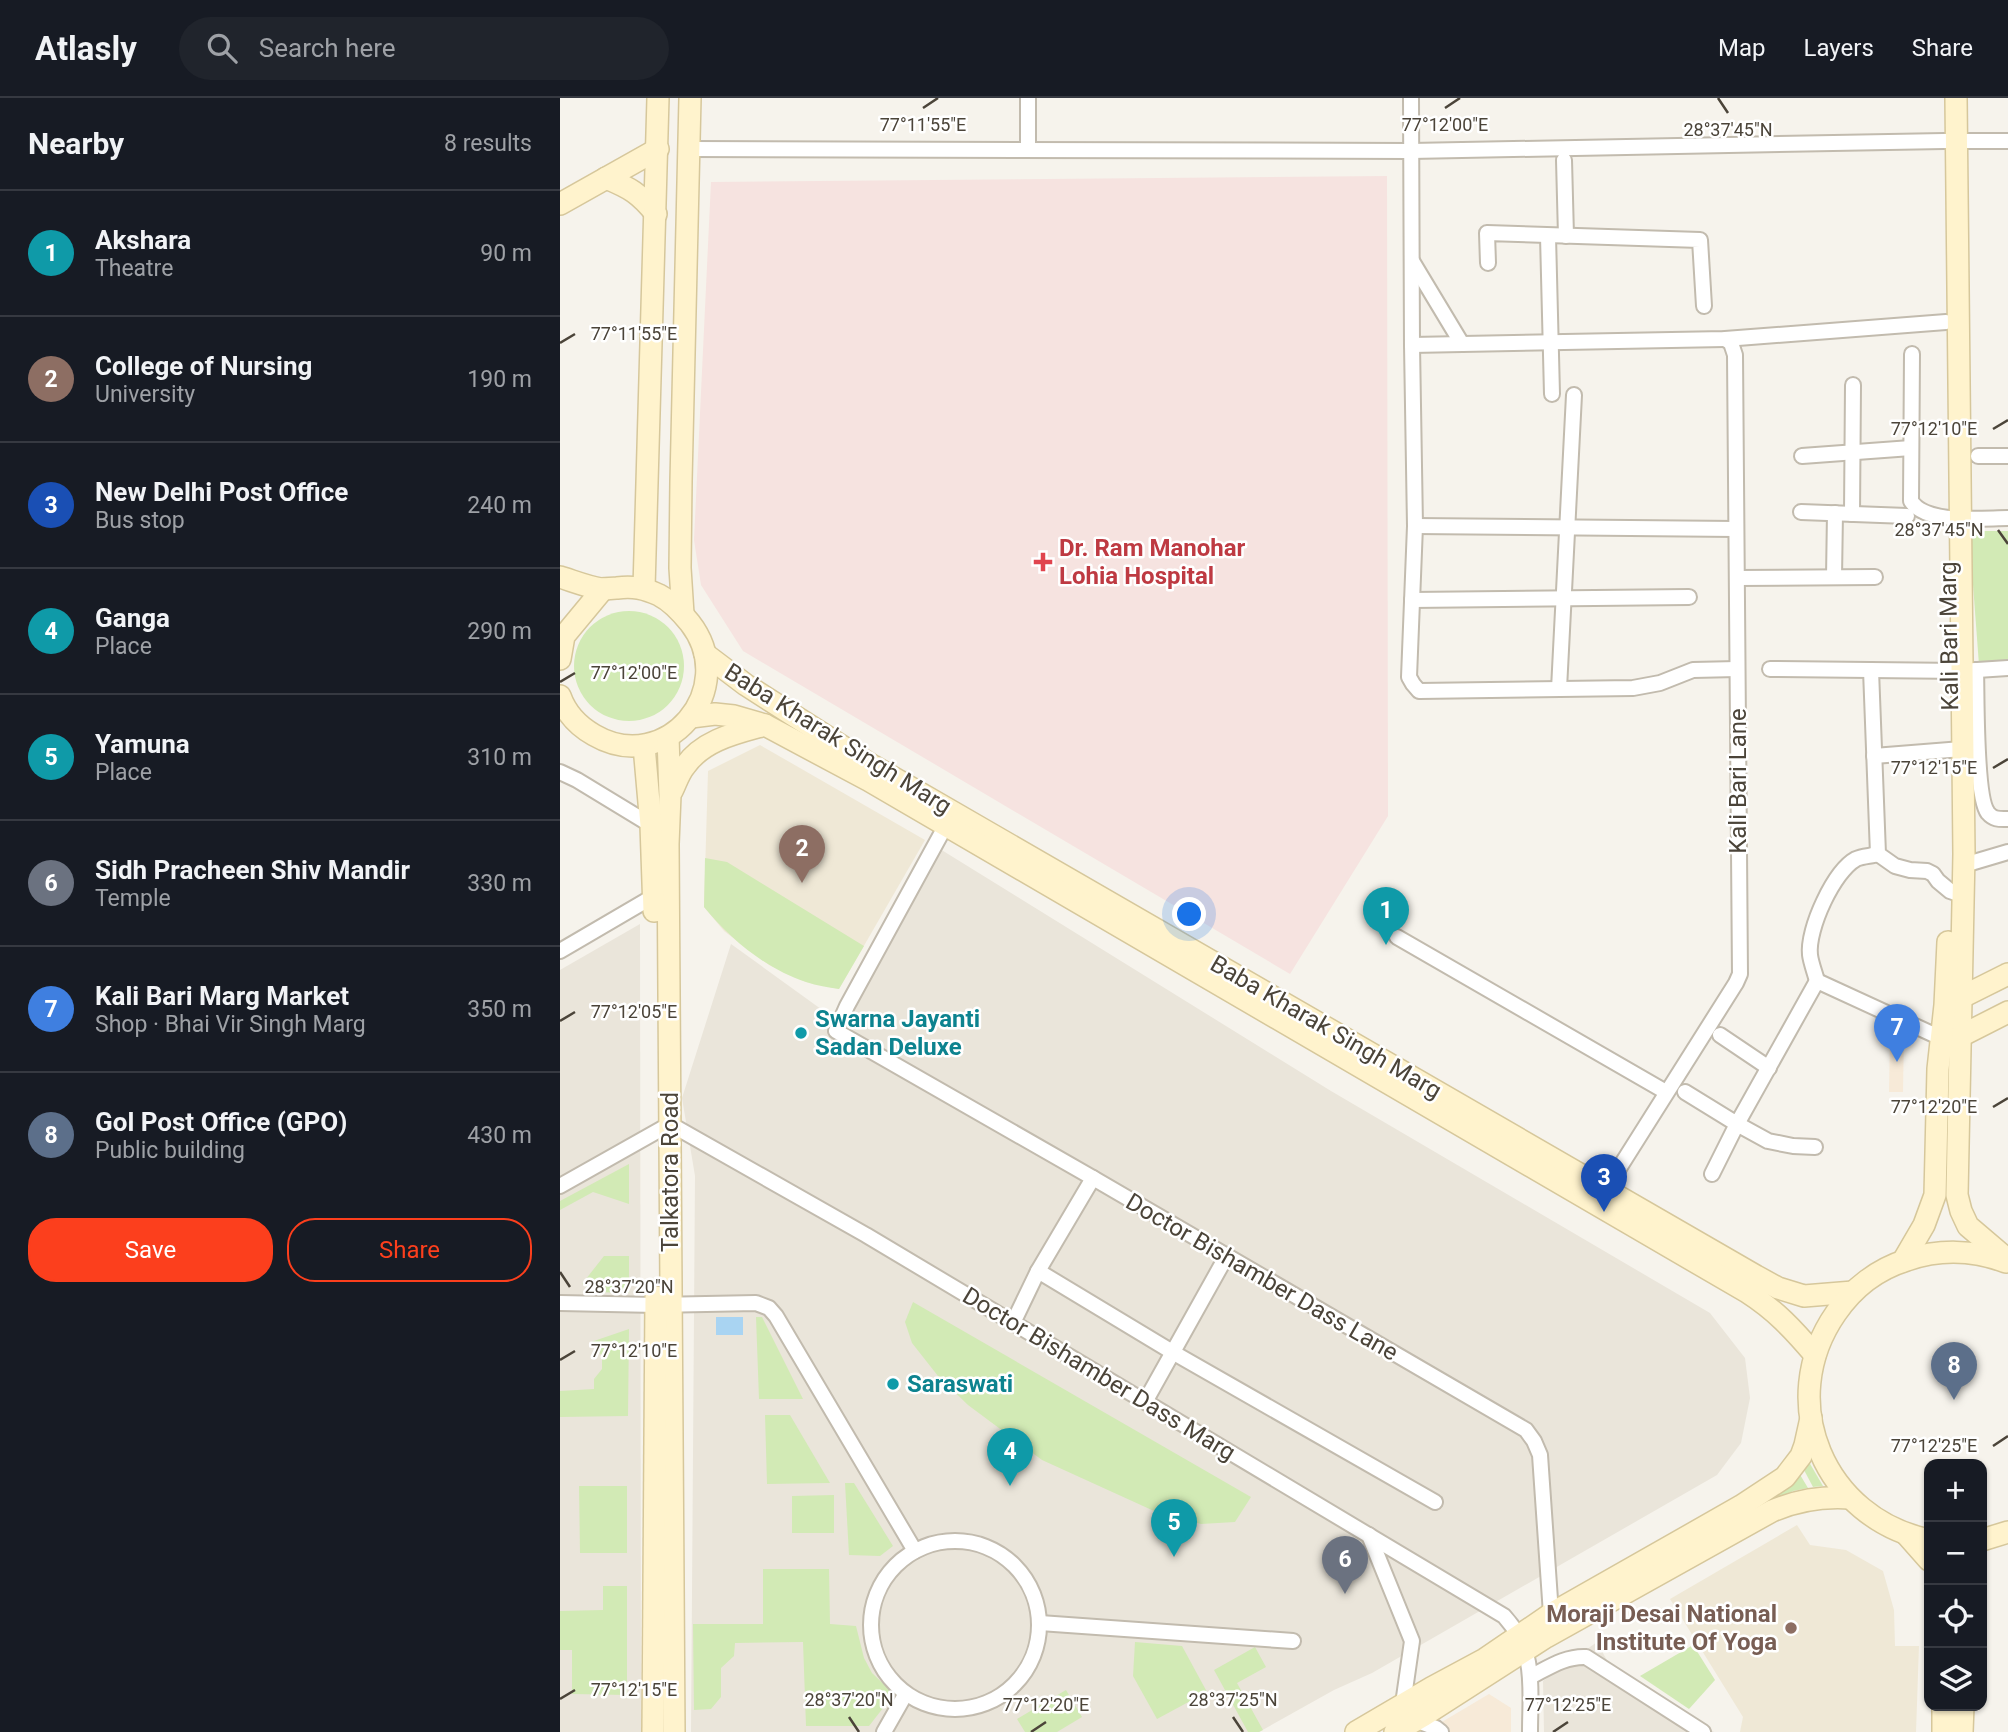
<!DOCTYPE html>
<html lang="en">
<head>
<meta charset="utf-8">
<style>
  :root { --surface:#171b24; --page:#20242c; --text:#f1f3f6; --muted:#9ea1a6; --line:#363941; --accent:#fc3f1d }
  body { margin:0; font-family:Roboto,sans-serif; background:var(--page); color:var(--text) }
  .controls { position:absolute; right:21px; bottom:21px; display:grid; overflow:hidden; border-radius:14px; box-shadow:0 2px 5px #0004 }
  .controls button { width:63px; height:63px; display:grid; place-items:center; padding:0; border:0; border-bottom:2px solid var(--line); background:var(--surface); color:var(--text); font:35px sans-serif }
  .you { position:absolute; left:630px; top:817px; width:24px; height:24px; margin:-18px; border:5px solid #fff; border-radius:50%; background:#1a73e8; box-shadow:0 0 0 10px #1a73e833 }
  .badge { display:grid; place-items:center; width:46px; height:46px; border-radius:50%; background:var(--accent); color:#fff; font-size:23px; font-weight:700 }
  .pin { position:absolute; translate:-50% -58px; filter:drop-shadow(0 2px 4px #0008) }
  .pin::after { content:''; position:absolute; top:37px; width:24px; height:21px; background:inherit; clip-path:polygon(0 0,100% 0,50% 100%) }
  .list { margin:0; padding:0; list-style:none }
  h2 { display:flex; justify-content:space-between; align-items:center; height:91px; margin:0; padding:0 28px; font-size:30px }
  h2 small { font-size:23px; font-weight:400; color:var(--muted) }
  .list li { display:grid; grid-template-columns:46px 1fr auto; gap:21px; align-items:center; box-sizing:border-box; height:126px; padding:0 28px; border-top:2px solid var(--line) }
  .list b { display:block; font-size:26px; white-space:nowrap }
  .list p { margin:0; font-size:23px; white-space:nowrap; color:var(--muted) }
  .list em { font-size:23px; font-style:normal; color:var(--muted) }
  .actions { display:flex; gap:14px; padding:21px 28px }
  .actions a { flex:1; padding:16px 0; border:2px solid var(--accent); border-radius:28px; text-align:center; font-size:24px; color:var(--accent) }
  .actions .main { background:var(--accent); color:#fff }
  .icon { flex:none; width:38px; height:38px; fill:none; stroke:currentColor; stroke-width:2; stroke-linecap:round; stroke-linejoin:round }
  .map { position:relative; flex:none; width:1448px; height:1634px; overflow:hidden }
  header { display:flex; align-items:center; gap:42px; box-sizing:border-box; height:98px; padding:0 35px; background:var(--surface); border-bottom:2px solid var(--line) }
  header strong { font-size:33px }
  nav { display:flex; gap:38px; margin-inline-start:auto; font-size:24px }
  .search { width:490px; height:63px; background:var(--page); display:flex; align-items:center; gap:18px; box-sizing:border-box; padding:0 24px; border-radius:38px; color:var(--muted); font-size:26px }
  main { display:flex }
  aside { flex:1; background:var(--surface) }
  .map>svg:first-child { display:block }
  .residential { fill:#eae5da }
  .commercial { fill:#f7ead8 }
  .education { fill:#efe8d6 }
  .medical { fill:#f6e3e0 }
  .green { fill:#d2eab5 }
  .water { fill:#a9d4f2 }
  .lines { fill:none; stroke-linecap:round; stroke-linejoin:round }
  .street-casing { stroke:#c2bbae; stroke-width:18 }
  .secondary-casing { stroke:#d6c79b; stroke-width:24 }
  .street { stroke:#fff; stroke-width:14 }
  .secondary { stroke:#fff3cd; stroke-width:21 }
  .ticks { fill:none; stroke:#4b4439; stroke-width:2.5 }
  .health-dot { fill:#e0444e; stroke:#fff; stroke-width:2.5 }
  .culture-dot { fill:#0f9aa8; stroke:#fff; stroke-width:2.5 }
  .education-dot { fill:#8d6e63; stroke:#fff; stroke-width:2.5 }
  .labels { text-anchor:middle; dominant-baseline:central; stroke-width:5; stroke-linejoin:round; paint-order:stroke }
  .health-label { font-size:24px; font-weight:bold; fill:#be3a42; stroke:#fff; text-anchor:start }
  .street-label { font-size:24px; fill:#4b4439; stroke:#fff }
  .culture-label { font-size:24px; font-weight:bold; fill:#0d838f; stroke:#fff; text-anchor:start }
  .education-label { font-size:24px; font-weight:bold; fill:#785e54; stroke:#fff; text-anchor:end }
  .ticks-label { font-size:18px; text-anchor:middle; fill:#4b4439; stroke:#fff; stroke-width:5; stroke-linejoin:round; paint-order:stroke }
</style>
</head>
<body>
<header>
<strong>Atlasly</strong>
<div class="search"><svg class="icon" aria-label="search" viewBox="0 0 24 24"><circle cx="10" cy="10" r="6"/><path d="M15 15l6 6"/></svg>Search here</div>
<nav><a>Map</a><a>Layers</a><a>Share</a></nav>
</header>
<main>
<aside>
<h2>Nearby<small>8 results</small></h2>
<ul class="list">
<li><span class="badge" style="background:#0f9aa8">1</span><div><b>Akshara</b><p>Theatre</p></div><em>90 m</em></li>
<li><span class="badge" style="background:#8d6e63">2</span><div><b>College of Nursing</b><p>University</p></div><em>190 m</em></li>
<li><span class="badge" style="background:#1a4fb4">3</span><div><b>New Delhi Post Office</b><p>Bus stop</p></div><em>240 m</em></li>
<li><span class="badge" style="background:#0f9aa8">4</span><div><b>Ganga</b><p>Place</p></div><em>290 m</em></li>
<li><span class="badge" style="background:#0f9aa8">5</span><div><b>Yamuna</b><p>Place</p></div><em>310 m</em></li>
<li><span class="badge" style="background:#6b7280">6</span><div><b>Sidh Pracheen Shiv Mandir</b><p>Temple</p></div><em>330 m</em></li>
<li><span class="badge" style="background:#3f7fe0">7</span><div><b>Kali Bari Marg Market</b><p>Shop · Bhai Vir Singh Marg</p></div><em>350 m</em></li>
<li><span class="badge" style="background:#5c6f8a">8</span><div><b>Gol Post Office (GPO)</b><p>Public building</p></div><em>430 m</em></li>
</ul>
<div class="actions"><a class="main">Save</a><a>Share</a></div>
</aside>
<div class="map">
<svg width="1448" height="1634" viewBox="0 0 1448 1634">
  <rect width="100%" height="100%" fill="#f6f3ec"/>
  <g class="residential">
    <polygon points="380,751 771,993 1150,1215 1185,1260 1190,1300 1181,1345 1157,1377 812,1575 774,1592 699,1634 131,1634 135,1078 122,1000 171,846 272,919"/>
    <polygon points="80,826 81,1634 0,1634 0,872"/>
    <polygon points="1037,1544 1050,1568 1154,1634 984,1634 983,1583"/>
  </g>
  <g class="commercial">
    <polygon points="1330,935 1344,935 1343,994 1329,994"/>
    <polygon points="929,1596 951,1610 951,1634 865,1634"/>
  </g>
  <g class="education">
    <polygon points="200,647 365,742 279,891 246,884 209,867 164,833 144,809 148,673"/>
    <polygon points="1237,1427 1250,1447 1286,1452 1323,1473 1334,1512 1335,1548 1359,1548 1356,1634 1180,1634 1183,1619 1110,1501"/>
  </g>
  <polygon class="medical" points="827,78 828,718 730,876 183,553 141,487 134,442 151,84"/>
  <g class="green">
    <polygon points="1409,433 1448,433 1448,570 1419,567"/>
    <circle cx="69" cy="568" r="55"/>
    <path d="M145,760L167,764L304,848L279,891C268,889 257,888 246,884C206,871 170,841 144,809Z"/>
    <polygon points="69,1066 69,1106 33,1094 0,1112 0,1103"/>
    <polygon points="44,1158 69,1158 69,1195 34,1194 22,1186"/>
    <polygon points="353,1204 691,1399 675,1424 641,1426 594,1413 482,1362 408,1307 378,1278 352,1245 345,1224"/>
    <polygon points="196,1219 202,1219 243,1301 199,1301"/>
    <polygon points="69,1231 68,1318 0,1319 0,1293 34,1291 34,1281 42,1271 42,1258 31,1244"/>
    <polygon points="205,1317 230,1317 270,1385 207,1386"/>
    <polygon points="1249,1364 1263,1388 1253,1389 1244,1372"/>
    <polygon points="1239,1375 1248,1390 1233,1393 1190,1418 1187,1413"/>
    <polygon points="285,1385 294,1385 333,1448 320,1458 289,1457"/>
    <polygon points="19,1388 67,1388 67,1455 20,1455"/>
    <polygon points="274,1397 274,1435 232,1435 232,1398"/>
    <polygon points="203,1471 269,1471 270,1526 296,1528 304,1560 312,1575 334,1596 309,1628 246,1628 243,1544 175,1545 174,1558 161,1570 161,1599 151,1611 134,1612 133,1526 203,1526"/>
    <polygon points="43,1488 67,1488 67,1597 12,1596 12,1552 0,1552 0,1513 43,1512"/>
    <polygon points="575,1544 622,1548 647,1594 597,1621 573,1578"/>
    <polygon points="1133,1547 1155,1582 1129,1611 1080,1578"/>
    <polygon points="695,1549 706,1569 677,1585 703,1632 699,1634 688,1634 654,1572"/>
    <polygon points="506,1592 522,1619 497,1634 465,1634 457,1621"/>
  </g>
  <rect class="water" x="156" y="1219" width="27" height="18"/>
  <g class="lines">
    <g class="street-casing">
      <g id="street">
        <polyline points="468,0 468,52"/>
        <polyline points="851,0 852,247 855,428 849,579 853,586 859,593 1073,590 1100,585 1133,572 1177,571"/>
        <polyline points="130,51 851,53 1384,43 1448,43"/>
        <polyline points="1004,62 1006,138"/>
        <polyline points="988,138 992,296"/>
        <polyline points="852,163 902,246"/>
        <polyline points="928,165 927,135 1140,142 1144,208"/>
        <polyline points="852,247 1165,241 1386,224"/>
        <path d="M1352,256L1351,403C1366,427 1423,420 1448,420"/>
        <polyline points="1242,358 1351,350"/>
        <polyline points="1418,358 1448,358"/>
        <polyline points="1241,414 1347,418"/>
        <polyline points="1292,416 1293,287"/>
        <polyline points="855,428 1176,431"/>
        <polyline points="1274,479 1275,415"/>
        <polyline points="1177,480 1315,479"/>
        <polyline points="852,502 1129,499"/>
        <polyline points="1210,571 1402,573 1448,570"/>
        <polyline points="1311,572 1318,756 1335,768 1350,772 1367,773 1373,776 1378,783 1390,793 1402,797"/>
        <path d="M1416,572C1417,598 1415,699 1428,715C1434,722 1440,721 1448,721"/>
        <polyline points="999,591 1014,297"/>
        <polyline points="1314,658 1402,651"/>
        <polyline points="0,674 17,682 91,727"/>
        <polyline points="386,727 287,908 276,933 533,1080 966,1332 974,1343 980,1357 991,1516"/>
        <polyline points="1404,767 1448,754"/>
        <polyline points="837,839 1106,994"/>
        <polyline points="0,853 94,798"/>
        <path d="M1257,883C1255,875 1251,865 1250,857C1247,831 1274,773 1296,761C1302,758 1312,758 1318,756"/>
        <polyline points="1160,937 1209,970"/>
        <polyline points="1125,994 1177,1026 1257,883 1381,940"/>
        <polyline points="1152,1076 1177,1026 1208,1043 1233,1048 1255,1049"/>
        <path d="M0,1088L110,1026L306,1137L944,1518C977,1554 970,1589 970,1634"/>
        <polyline points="1046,1091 1176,885 1180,876 1175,257 1171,245 1165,241"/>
        <polyline points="478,1173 614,1255 875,1404"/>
        <polyline points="0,1205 96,1207 196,1205 209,1210 216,1218 355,1453"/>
        <polyline points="453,1225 478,1173 533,1080"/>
        <polyline points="585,1304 666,1159"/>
        <polyline points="809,1437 852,1543 843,1606"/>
        <circle cx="395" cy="1527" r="84"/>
        <polyline points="480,1525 733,1543"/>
        <path d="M970,1579C988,1570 1005,1558 1026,1559L1143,1634"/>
        <polyline points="855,1622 876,1630 881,1634"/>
        <polyline points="324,1634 345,1597"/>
      </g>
    </g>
    <g class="secondary-casing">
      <g id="secondary">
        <polyline points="1396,0 1404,756 1397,1097 1401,1113 1408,1128 1448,1162"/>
        <path d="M46,80C70,90 79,95 96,116"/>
        <polyline points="0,106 98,51"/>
        <path d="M0,479C13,483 28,489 41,491C47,491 52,490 57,490C73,488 84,490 99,497C111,503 122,515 130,525C181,591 106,679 34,637C18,628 6,615 0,598"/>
        <polyline points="84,490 98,0"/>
        <polyline points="123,516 120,470 121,383 130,0"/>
        <polyline points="145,556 186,587 313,668 1196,1178 1218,1190 1244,1198 1293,1194"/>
        <polyline points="0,561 4,538 43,491"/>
        <path d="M131,619L155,616L174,618L205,627L308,682L1187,1194C1215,1212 1233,1231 1255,1257"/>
        <polyline points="108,639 110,697 108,746 114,1634"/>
        <polyline points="84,648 91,727 94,813"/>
        <path d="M112,693C116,685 119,675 125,668C143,642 176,635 205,627"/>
        <polyline points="1390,905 1448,876"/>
        <polyline points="1391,943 1448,914"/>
        <polyline points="1343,1163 1364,1127 1375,1097 1378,971 1385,907 1388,844"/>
        <polyline points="1346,1436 1369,1462"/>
        <path d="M1369,1442C1265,1421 1214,1304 1276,1215C1293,1190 1318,1171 1347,1162C1379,1151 1414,1152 1446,1164"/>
        <polyline points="1422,1442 1448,1434"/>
        <polyline points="93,1634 96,1199"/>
        <polyline points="796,1634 871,1590 925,1561 991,1516 1181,1408 1225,1379 1241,1358 1245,1347 1251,1320"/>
        <path d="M835,1634L863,1618L986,1539L1212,1413C1238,1402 1262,1398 1290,1400"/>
        <polyline points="1383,1634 1383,1608"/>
        <polyline points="1402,1634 1403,1608"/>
      </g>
    </g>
    <use href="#street" class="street"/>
    <use href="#secondary" class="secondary"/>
  </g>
  <path class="ticks" d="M1158,0L1168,15M363,10L378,0M885,10L900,0M0,245L15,236M1433,331L1448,322M1438,432L1448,446M0,584L15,575M1433,670L1448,661M0,923L15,914M1433,1009L1448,1000M0,1174L10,1189M0,1262L15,1253M1433,1348L1448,1338M0,1601L15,1592M289,1619L299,1634M673,1619L683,1634M471,1634L486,1624M993,1634L1008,1624"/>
  <path class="health-dot" d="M479.5 453.5h7v7h7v7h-7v7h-7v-7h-7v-7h7z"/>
  <g class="culture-dot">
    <circle cx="241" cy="935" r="7"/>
    <circle cx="333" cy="1286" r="7"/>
  </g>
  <circle class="education-dot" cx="1231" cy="1530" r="7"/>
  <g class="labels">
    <g class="health-label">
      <text x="499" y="450">Dr. Ram Manohar<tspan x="499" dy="28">Lohia Hospital</tspan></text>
    </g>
    <g class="street-label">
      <text transform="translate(1389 538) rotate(-91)">Kali Bari Marg</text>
      <text transform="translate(278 641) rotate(32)">Baba Kharak Singh Marg</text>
      <text transform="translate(1178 683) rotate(-90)">Kali Bari Lane</text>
      <text transform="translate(766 929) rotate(30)">Baba Kharak Singh Marg</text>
      <text transform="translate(110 1074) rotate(-90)">Talkatora Road</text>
      <text transform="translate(702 1179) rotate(30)">Doctor Bishamber Dass Lane</text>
      <text transform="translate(539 1276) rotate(31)">Doctor Bishamber Dass Marg</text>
    </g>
    <g class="culture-label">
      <text x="255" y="921">Swarna Jayanti<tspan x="255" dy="28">Sadan Deluxe</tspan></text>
      <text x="347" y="1286">Saraswati</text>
    </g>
    <g class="education-label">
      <text x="1217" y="1516">Moraji Desai National<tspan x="1217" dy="28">Institute Of Yoga</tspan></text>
    </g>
  </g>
  <g class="ticks-label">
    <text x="363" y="33">77°11'55"E</text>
    <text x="885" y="33">77°12'00"E</text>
    <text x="1168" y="38">28°37'45"N</text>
    <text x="74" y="242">77°11'55"E</text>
    <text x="1374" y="337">77°12'10"E</text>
    <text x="1379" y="438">28°37'45"N</text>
    <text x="74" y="581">77°12'00"E</text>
    <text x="1374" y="676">77°12'15"E</text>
    <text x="74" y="920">77°12'05"E</text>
    <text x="1374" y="1015">77°12'20"E</text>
    <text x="69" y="1195">28°37'20"N</text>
    <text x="74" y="1259">77°12'10"E</text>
    <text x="1374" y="1354">77°12'25"E</text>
    <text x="74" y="1598">77°12'15"E</text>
    <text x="289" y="1608">28°37'20"N</text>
    <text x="673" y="1608">28°37'25"N</text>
    <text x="486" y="1613">77°12'20"E</text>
    <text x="1008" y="1613">77°12'25"E</text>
  </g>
</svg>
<div class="controls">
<button>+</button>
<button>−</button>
<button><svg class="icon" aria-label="locate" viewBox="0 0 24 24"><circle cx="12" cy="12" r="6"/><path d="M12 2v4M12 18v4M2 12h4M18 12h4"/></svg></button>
<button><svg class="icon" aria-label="layers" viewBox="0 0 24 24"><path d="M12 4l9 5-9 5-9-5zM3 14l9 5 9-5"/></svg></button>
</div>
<div class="you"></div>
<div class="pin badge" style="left:826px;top:847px;background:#0f9aa8">1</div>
<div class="pin badge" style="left:242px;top:785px;background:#8d6e63">2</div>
<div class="pin badge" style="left:1044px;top:1114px;background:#1a4fb4">3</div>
<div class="pin badge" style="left:450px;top:1388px;background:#0f9aa8">4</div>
<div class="pin badge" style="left:614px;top:1459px;background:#0f9aa8">5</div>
<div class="pin badge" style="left:785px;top:1496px;background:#6b7280">6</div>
<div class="pin badge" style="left:1337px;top:964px;background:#3f7fe0">7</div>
<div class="pin badge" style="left:1394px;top:1302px;background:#5c6f8a">8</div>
</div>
</main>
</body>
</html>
